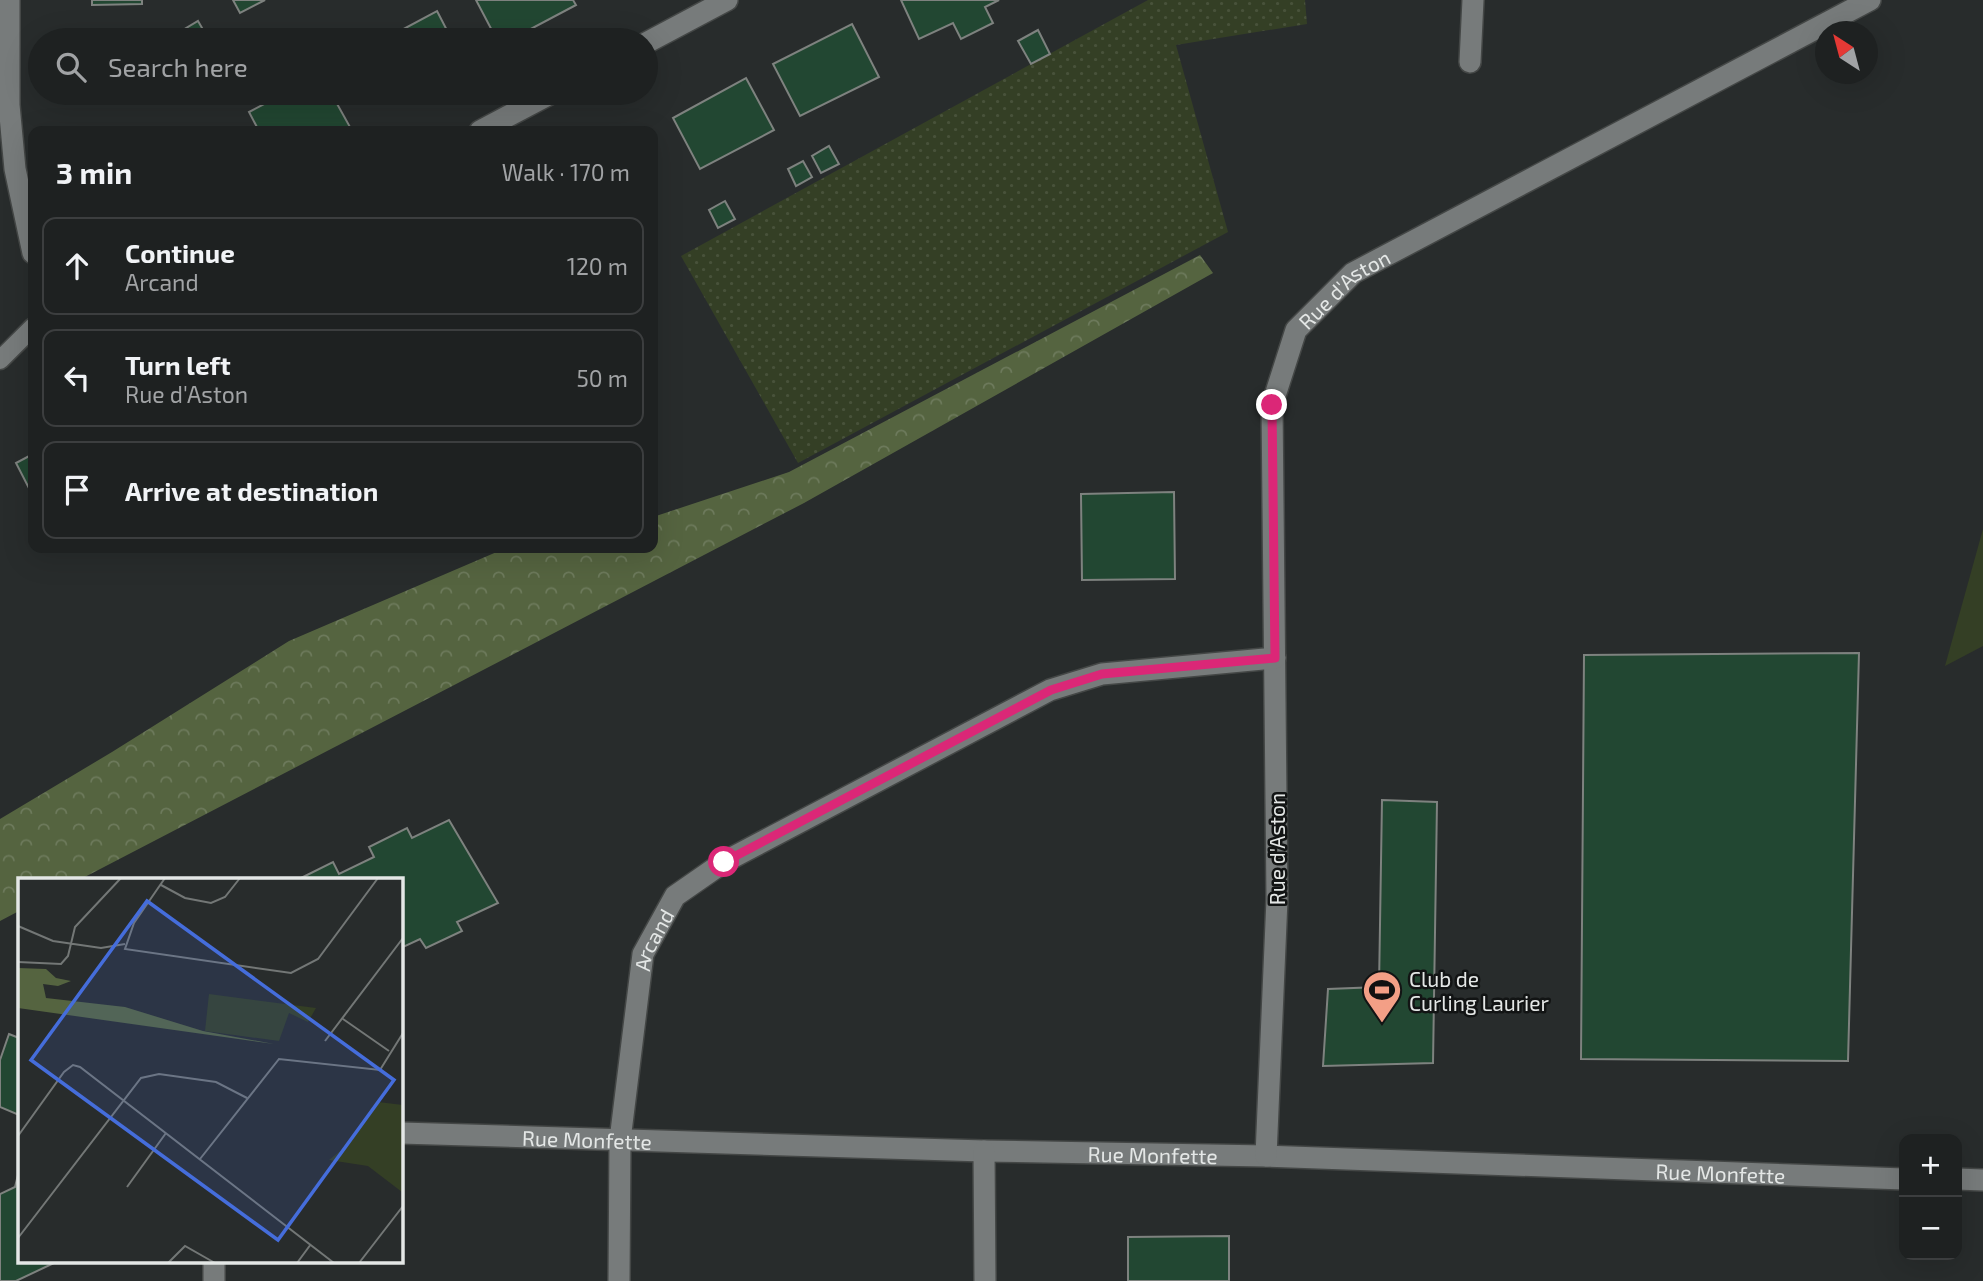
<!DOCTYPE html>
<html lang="en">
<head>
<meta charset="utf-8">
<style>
  :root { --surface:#1e2121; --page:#26292a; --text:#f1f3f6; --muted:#a1a3a5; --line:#3c3e3f }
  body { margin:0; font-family:"Exo 2",sans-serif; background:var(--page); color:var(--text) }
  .controls { position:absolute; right:21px; bottom:21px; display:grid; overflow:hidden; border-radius:14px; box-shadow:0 7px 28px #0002 }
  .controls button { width:63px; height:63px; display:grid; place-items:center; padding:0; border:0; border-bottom:2px solid var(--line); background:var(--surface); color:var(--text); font:35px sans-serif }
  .compass { position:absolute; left:1815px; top:21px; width:63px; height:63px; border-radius:50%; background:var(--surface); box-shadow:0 7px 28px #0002; rotate:324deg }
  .stop { position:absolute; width:21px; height:21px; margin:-16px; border:5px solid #db2777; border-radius:50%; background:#fff }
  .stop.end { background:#db2777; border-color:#fff; box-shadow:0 2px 7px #0008 }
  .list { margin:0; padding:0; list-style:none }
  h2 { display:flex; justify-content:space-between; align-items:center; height:91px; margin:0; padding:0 28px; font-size:30px }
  h2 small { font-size:23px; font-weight:400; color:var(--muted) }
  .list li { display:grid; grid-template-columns:46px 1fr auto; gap:21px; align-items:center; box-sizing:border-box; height:98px; margin:0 14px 14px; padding:0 14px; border:2px solid var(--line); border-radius:14px }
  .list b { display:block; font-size:26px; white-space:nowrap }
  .list p { margin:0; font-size:23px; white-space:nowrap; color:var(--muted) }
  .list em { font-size:23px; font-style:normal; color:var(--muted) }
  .icon { flex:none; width:38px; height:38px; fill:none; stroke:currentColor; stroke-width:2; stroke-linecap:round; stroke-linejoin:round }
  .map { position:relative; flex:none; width:1983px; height:1281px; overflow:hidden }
  .search { position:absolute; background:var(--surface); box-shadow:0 7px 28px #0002; left:28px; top:28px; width:630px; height:77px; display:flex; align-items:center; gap:18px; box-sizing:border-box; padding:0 24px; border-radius:38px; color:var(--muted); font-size:26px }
  .panel { position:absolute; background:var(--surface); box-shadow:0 7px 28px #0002; left:28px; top:126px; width:630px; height:427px; border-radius:14px }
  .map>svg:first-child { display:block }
  .green { fill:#343f25 }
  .forest { fill:url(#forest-crowns) }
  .garden { fill:url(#garden-dots) }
  .building { fill:#224732; stroke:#7e827f; stroke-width:2 }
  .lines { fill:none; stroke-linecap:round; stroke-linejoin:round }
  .lane-casing { stroke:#444746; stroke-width:21 }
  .street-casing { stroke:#444746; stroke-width:24 }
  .lane { stroke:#777b7b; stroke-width:18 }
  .street { stroke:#777b7b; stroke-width:21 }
  .route { stroke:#db2777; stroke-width:9 }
  .labels { text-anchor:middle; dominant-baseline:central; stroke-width:5; stroke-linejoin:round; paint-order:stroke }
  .street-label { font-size:21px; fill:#e4e7e6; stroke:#121414 }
  .poi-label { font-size:21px; fill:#e4e7e6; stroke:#121414; text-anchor:start }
  .inset-road { fill:none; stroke:#737776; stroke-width:2 }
  .view { fill:#456ddb; fill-opacity:0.15; stroke:#456ddb; stroke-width:3.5 }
  .inset-edge { fill:none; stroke:#e4e7e6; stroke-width:3.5 }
</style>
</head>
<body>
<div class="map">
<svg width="1983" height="1281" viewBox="0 0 1983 1281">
  <defs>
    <pattern id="forest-crowns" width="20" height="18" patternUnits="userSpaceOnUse" patternTransform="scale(1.75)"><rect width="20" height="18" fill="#556440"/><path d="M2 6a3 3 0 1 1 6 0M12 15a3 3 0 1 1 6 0" fill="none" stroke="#6d7a5c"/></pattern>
    <pattern id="garden-dots" width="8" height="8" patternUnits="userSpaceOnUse" patternTransform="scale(1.75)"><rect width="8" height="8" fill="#343f25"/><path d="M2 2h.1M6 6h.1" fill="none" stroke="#48523a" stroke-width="1.8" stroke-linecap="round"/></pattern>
  </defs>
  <rect width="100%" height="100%" fill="#282c2c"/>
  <polygon class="green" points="1983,529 1983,646 1945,666"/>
  <polygon class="forest" points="1200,255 1213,273 804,503 79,880 19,880 19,911 0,921 0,819 112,752 289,641 506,548 653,548 653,517 789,472"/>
  <polygon class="garden" points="1148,0 1305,0 1307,24 1176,45 1228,232 798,463 681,256"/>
  <g class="building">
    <polygon points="92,0 142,0 142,4 92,5"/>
    <polygon points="233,0 265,0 240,13"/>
    <polygon points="476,0 573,0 576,5 510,40 497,40"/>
    <polygon points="901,0 999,0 985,7 993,23 961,39 953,23 919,39"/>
    <polygon points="437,11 452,40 383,40"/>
    <polygon points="198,21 209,40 169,40 168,39"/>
    <polygon points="852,24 879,77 800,116 773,64"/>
    <polygon points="1038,30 1050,54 1031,64 1018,41"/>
    <polygon points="746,78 774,130 700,169 673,118"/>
    <polygon points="285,93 331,93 350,127 343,131 259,131 249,112"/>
    <polygon points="829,146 839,164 821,173 812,156"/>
    <polygon points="803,161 812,177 796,186 788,169"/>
    <polygon points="725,201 735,219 718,228 709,210"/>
    <polygon points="33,454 33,496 16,463"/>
    <polygon points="1174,492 1175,579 1082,580 1081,494"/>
    <polygon points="1859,653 1848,1061 1581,1059 1584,655"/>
    <polygon points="1382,800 1437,802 1433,1063 1323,1066 1328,989 1379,987"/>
    <polygon points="449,820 498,903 457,922 462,931 426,948 420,939 401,948 401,880 297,880 333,862 339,874 374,857 369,847 407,828 412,838"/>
    <polygon points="9,1034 19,1038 19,1115 0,1107 0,1060"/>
    <polygon points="19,1171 19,1262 56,1262 16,1281 0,1281 0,1194 15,1187"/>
    <polygon points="1229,1236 1229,1281 1128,1281 1128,1237"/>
  </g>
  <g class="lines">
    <g class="lane-casing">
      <polyline id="lane" points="0,360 33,327"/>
    </g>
    <g class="street-casing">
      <g id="street">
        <polyline points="9,0 9,105 15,169 33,253"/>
        <polyline points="646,43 727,0"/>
        <polyline points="1470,62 1473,0"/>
        <polyline points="480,131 552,93"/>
        <path id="s1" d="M401,1133L984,1151L1266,1156L1904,1179"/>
        <polyline points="984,1151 985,1281"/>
        <path id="s2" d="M1266,1156L1277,899L1272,405L1296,330L1353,273L1870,0"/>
        <polyline points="1957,1179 1983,1180"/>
        <polyline points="214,1262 214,1281"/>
        <path id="s3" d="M619,1281L620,1140L643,954L675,896L724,862L1050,690L1102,674L1275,658"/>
      </g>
    </g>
    <use href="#lane" class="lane"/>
    <use href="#street" class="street"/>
  </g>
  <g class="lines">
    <polyline class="route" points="724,862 1051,690 1102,674 1275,658 1272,405"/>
  </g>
  <defs>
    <g id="stadium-pin" transform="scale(2.0125)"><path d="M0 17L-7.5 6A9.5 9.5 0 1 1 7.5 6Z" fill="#f39f86" stroke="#121414"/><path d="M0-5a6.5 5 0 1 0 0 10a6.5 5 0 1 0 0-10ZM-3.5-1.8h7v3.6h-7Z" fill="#111"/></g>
  </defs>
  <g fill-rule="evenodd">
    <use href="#stadium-pin" x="1382" y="990"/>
  </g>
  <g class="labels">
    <g class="street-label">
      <text stroke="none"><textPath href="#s2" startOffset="894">Rue d'Aston</textPath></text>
      <text transform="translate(1276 849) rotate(-90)">Rue d'Aston</text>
      <text stroke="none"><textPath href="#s3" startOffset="345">Arcand</textPath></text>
      <text stroke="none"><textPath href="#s1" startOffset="186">Rue Monfette</textPath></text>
      <text stroke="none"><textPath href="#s1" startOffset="752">Rue Monfette</textPath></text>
      <text stroke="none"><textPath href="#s1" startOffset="1320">Rue Monfette</textPath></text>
    </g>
    <g class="poi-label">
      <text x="1409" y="978">Club de<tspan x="1409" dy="24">Curling Laurier</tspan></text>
    </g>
  </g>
  <g transform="translate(18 878)">
    <rect width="385" height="385" fill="#282c2c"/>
    <path d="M360,224L385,227L384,314L350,288L311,282L331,266Z" fill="#343f25"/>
    <path d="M0,90L28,91L38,100L53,103L40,108L25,106L28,120L107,129L185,153L256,166L0,130Z" fill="#556440"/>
    <path d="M191,116L298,130L290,144L271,135L261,163L187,153Z" fill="#343f25"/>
    <path class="inset-road" d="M147,0L116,45L107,71L273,95L300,81L360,0M143,7L167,20L193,25L207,19L222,0M0,48L35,63L83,70L107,66M0,84L43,86L50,78L57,49L103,0M325,141L371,173M307,163L385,60M0,258L46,194L55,187L62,189L316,385M182,281L261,181L362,192L385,155M109,309L148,255M0,360L123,200L141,196L198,204L229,220M150,385L167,368L197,385M279,385L293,366M341,385L385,328"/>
    <path class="view" d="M129,23L376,202L260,362L13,182Z"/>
    <rect width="385" height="385" class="inset-edge"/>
  </g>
</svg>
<div class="controls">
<button>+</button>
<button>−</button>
</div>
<svg class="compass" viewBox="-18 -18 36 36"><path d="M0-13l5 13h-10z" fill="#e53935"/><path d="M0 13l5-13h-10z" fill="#a1a3a5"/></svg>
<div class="stop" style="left:724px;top:862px"></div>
<div class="stop end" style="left:1272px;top:405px"></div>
<div class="search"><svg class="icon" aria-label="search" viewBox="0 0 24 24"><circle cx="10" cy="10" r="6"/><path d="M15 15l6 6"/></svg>Search here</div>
<section class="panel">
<h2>3 min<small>Walk · 170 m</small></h2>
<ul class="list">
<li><svg class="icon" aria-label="ahead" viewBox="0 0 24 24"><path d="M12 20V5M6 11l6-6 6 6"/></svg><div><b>Continue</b><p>Arcand</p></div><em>120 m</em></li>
<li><svg class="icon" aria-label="left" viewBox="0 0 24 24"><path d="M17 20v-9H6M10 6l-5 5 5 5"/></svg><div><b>Turn left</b><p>Rue d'Aston</p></div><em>50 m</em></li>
<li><svg class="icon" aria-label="arrive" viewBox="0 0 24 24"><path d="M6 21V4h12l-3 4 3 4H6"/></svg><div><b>Arrive at destination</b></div></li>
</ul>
</section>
</div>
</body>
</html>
